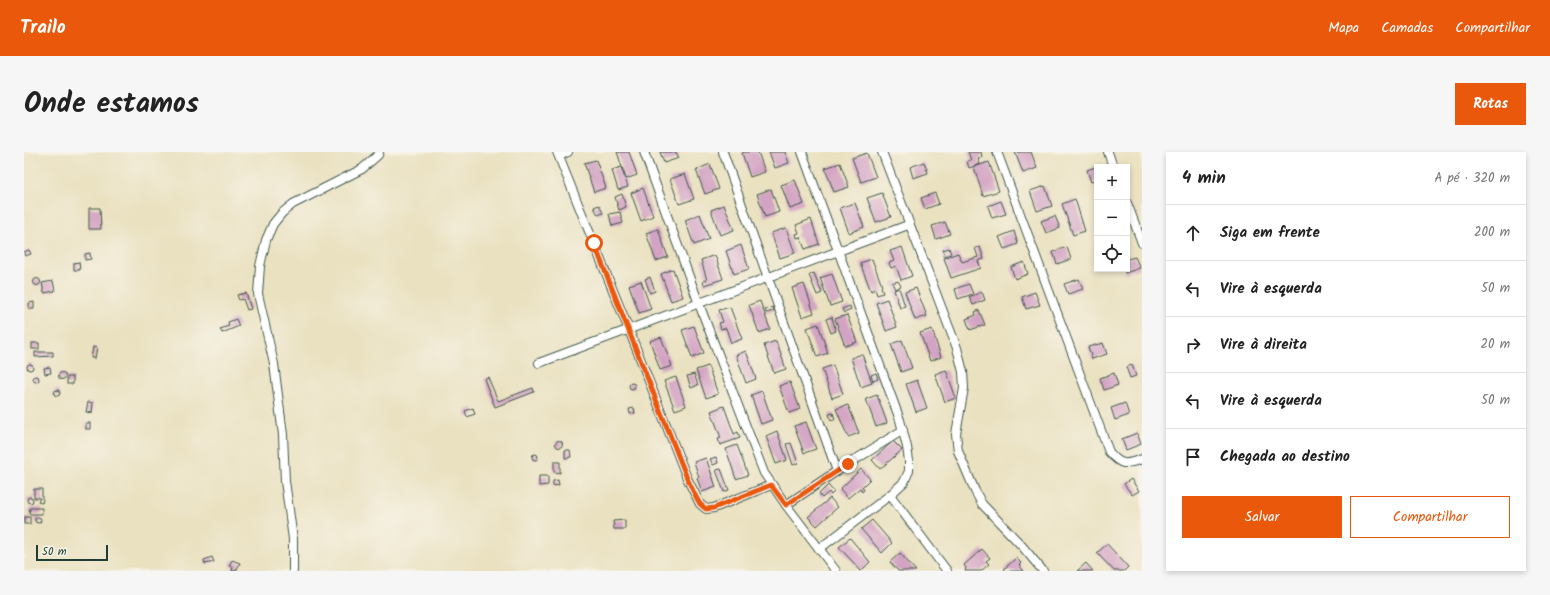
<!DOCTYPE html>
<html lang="pt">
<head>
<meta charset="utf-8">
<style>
  :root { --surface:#fff; --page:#f6f6f6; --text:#222; --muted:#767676; --line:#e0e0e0; --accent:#ea580c }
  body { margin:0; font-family:Kalam,sans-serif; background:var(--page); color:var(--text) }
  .controls { position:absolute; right:12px; top:12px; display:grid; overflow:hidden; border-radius:0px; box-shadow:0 2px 6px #0003 }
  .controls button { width:36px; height:36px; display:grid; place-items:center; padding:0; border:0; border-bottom:1px solid var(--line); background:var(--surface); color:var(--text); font:20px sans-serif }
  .scale { position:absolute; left:12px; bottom:10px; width:72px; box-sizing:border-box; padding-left:4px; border:2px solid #1f3d34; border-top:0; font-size:11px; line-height:14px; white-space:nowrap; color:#1f3d34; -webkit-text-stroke:3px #f7f3e8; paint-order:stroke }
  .stop { position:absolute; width:12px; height:12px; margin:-9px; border:3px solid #ea580c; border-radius:50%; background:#fff }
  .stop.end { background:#ea580c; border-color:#fff; box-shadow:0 1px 4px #0008 }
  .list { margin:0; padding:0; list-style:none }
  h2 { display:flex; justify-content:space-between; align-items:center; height:52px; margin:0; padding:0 16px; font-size:17px }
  h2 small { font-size:13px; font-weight:400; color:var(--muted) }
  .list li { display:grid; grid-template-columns:26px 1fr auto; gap:12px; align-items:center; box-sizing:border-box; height:56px; padding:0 16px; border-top:1px solid var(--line) }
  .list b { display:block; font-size:15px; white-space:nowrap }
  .list em { font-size:13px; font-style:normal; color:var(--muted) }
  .actions { display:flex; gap:8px; padding:12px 16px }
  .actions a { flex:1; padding:9px 0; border:1px solid var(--accent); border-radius:0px; text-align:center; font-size:14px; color:var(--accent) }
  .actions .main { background:var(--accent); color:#fff }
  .icon { flex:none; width:22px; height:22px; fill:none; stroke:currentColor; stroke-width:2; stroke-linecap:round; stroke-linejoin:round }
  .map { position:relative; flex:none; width:1118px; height:419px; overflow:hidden; border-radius:0px }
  header { display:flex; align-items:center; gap:24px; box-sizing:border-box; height:56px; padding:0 20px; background:var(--accent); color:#fff }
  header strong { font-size:19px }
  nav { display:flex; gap:22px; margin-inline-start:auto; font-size:14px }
  .intro { display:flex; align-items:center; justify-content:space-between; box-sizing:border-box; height:96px; padding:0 24px }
  h1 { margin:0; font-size:28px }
  .button { padding:10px 18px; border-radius:0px; background:var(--accent); color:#fff; font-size:14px; font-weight:700 }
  main { display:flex; gap:24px; padding:0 24px }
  aside { flex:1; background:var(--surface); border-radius:0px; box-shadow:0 2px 6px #0003 }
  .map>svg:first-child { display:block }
  .building { fill:#d3a3c3 }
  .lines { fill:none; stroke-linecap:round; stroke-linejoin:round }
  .minor-casing { stroke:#3d5649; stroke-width:10 }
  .minor { stroke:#fff; stroke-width:8 }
  .route { stroke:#ea580c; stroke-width:5 }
</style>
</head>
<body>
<header>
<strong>Trailo</strong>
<nav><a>Mapa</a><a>Camadas</a><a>Compartilhar</a></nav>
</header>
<div class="intro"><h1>Onde estamos</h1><a class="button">Rotas</a></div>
<main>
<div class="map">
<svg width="1118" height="419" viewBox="0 0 1118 419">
  <rect width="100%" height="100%" fill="#f7f3e8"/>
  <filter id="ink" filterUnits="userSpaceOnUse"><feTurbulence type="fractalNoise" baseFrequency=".025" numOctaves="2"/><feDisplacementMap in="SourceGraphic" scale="8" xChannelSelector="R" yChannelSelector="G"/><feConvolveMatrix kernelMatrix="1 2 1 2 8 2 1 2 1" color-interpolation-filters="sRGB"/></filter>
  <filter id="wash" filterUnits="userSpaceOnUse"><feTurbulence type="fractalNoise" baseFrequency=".012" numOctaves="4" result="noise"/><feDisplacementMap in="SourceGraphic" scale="16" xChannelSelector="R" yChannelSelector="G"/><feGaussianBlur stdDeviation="0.9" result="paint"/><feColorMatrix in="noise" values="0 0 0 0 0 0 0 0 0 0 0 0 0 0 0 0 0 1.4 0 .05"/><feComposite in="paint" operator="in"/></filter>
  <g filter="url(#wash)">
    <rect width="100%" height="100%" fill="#eae1c0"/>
    <g id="blocks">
      <g class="building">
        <polygon points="593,0 605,0 613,23 602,27"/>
        <polygon points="636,0 652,0 655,6 640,11"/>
        <polygon points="721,0 734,0 741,20 726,25 718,1"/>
        <polygon points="745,0 761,0 765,11 751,16"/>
        <polygon points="944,0 957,0 958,5 954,7 956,12 945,16 943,9 947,8"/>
        <polygon points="991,0 1007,0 1013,16 999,21"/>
        <polygon points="843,1 852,25 837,30 828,6"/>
        <polygon points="572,8 582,36 570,40 560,11"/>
        <polygon points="900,10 904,21 889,26 886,15"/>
        <polygon points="965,10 975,39 959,44 950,15"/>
        <polygon points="816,11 825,35 810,40 801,16"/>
        <polygon points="686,12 695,37 681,42 672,18"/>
        <polygon points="1077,13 1078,15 1073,15 1073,28 1067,30 1063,18"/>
        <polygon points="597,15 604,35 594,38 588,18"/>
        <polygon points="661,22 670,47 655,52 646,27"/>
        <polygon points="771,28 780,52 766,57 757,33"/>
        <polygon points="1021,34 1028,54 1013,59 1006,39"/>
        <polygon points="619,36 629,64 617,69 607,41"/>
        <polygon points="747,37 755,60 741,65 733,42"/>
        <polygon points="858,41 867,65 852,70 843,46"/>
        <polygon points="911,41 915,52 901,57 897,46"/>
        <polygon points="598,42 602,55 595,58 591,45"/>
        <polygon points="1051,47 1061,79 1049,83 1038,52"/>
        <polygon points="977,49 982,62 968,66 964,54"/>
        <polygon points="831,51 840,75 825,81 816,56"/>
        <polygon points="575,53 579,61 574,63 570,55"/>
        <polygon points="700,53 710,78 696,83 687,58"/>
        <polygon points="65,56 76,56 77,77 65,77"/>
        <polygon points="596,60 599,71 588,74 585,62"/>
        <polygon points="676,62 685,87 670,93 661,68"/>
        <polygon points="1031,64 1036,76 1022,81 1017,69"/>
        <polygon points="787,67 795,92 781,97 776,85 773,86 772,82 775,81 772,73"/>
        <polygon points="921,70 926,82 912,87 908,74"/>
        <polygon points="762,76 771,101 756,106 747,81"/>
        <polygon points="634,77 644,105 632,109 622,81"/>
        <polygon points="990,79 994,92 980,97 975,85"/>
        <polygon points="717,93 725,117 710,122 702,99"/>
        <polygon points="878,95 888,124 877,128 872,114 867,116 865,111 870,109 866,99"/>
        <polygon points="956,95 960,107 954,109 957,116 927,126 920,106 934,101 938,110 954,105 951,96"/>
        <polygon points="1043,95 1047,107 1033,112 1029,100"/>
        <polygon points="925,96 927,102 920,104 919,98"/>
        <polygon points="5,98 7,102 1,104 0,100"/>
        <polygon points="66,101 67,107 61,108 61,102"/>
        <polygon points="691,103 699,127 680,133 679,129 683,128 677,108"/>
        <polygon points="1111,105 1116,116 1101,121 1100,117 1103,117 1103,107"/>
        <polygon points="848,107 858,134 857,135 859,141 853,143 851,137 847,139 836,111"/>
        <polygon points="55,110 56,118 50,118 50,111"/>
        <polygon points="1000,110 1004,122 991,127 987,115"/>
        <polygon points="649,117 659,145 647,149 637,122"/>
        <polygon points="790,121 798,141 793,143 785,123"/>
        <polygon points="808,122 818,150 806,154 796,126"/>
        <polygon points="626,125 631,139 626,141 621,127"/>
        <circle cx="13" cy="130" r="3.5"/>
        <polygon points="1055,127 1059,137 1044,142 1040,132"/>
        <polygon points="29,129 31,139 20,141 18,131"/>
        <polygon points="617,129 627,157 615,161 605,133"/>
        <polygon points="874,129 877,134 871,137 868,131"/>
        <polygon points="780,132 790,161 778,165 768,136"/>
        <polygon points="945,132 949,142 934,147 931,137"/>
        <polygon points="875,136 881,154 876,156 870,138"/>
        <polygon points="892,136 903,164 891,168 881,140"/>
        <polygon points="958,140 961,148 949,153 945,145"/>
        <polygon points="1011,140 1016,153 1002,157 998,145"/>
        <polygon points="222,141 227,157 223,158 219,147 215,148 213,143"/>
        <polygon points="863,147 873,175 862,179 852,151"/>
        <polygon points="736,149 746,177 735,181 725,153"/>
        <polygon points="10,150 10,157 5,157 5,151"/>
        <polygon points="826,154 827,158 820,161 818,157"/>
        <polygon points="706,155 718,187 707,191 702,176 697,177 695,171 699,170 695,158"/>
        <polygon points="749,155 750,159 742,161 741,158"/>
        <polygon points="955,158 961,173 946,178 942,167 952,163 951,160"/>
        <polygon points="823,163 833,190 821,194 811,167"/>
        <polygon points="808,165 812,179 807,181 802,167"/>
        <polygon points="212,167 215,174 198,181 196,177 205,174 204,170"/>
        <polygon points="794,172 804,201 793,205 783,176"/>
        <polygon points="670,174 680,201 668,206 658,178"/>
        <polygon points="908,177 917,205 906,209 896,181"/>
        <polygon points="637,185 648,214 636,218 626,189"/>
        <polygon points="878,188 888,216 877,220 867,192"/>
        <polygon points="752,189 762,217 750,221 740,193"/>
        <rect x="8" y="191" width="7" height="6"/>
        <polygon points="1079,191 1083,202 1068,207 1064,195"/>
        <polygon points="69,195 73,196 71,206 67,206"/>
        <polygon points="722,199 732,227 722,231 712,203"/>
        <polygon points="11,200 29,200 29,204 11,205"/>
        <polygon points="838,202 848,231 837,235 827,206"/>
        <circle cx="6" cy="215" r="3"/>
        <polygon points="809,213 819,242 808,246 798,217"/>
        <polygon points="1108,213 1112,224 1106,226 1102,215"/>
        <polygon points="684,214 694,242 682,246 672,218"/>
        <polygon points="26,215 27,221 21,222 20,216"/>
        <polygon points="922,218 932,246 921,250 911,222"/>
        <circle cx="38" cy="224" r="3.5"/>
        <polygon points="852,221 854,227 849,229 847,223"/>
        <polygon points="1090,221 1094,233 1080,238 1076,226"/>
        <polygon points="670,222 674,233 667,236 663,224"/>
        <circle cx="12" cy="227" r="3"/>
        <rect x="43" y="225" width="6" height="7"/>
        <polygon points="464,225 474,249 509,236 510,240 471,255 460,227"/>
        <polygon points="652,225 662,254 651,258 640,229"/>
        <polygon points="893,228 903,256 892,260 882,232"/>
        <polygon points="766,230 776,257 765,261 755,234"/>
        <circle cx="608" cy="234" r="3"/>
        <circle cx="33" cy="241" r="3"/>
        <polygon points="738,239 748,268 737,272 727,243"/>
        <polygon points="853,243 863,271 852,275 842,247"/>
        <polygon points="64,250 69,251 68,261 62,260"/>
        <polygon points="1101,251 1105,263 1091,268 1087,256"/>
        <polygon points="824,253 835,281 824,285 812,257"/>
        <polygon points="700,254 710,282 714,280 716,286 696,293 694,287 697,286 687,259"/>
        <polygon points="449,256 451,262 443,265 441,259"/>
        <polygon points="610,256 611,261 606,262 605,257"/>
        <polygon points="809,261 811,267 807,268 805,262"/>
        <polygon points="782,270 792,297 780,301 770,274"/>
        <rect x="62" y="271" width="4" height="6"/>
        <polygon points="753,279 763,308 752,312 742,284"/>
        <polygon points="1113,281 1117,292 1102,298 1098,287"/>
        <circle cx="535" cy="292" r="3.5"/>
        <polygon points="869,289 878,298 856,317 848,308"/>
        <polygon points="767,291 774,311 769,313 762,292"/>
        <polygon points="713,293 724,323 712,327 702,297"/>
        <polygon points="541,298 546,298 547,305 541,306"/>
        <circle cx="511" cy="305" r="3"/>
        <polygon points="692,305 694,311 689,313 686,307"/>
        <polygon points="682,306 692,335 678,340 673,326 675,325 670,310"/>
        <polygon points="530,310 536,310 536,321 530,320"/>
        <polygon points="697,317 705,338 700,340 692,318"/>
        <polygon points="837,317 846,327 838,335 840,338 838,340 836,336 824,346 816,337"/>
        <polygon points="515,324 524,324 524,333 515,334"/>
        <polygon points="1107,327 1115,339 1108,343 1100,332"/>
        <polygon points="534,328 535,333 529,334 529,329"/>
        <polygon points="804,333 810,340 807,343 805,340 798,346 795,342"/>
        <polygon points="10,337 18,337 18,346 19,348 18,351 14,350 16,346 10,346"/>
        <circle cx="6" cy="348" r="3"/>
        <polygon points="806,346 814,355 793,374 784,365"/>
        <polygon points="6,356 18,356 18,362 5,362"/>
        <circle cx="14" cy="368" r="3"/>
        <rect x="1" y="365" width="5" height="7"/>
        <polygon points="601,368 601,377 590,377 589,369"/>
        <polygon points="848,368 868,391 858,401 837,377"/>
        <polygon points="826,386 846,410 837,419 815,395"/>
        <polygon points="1083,392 1104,415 1100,419 1090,419 1073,401"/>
        <polygon points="958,397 966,406 962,409 965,412 957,419 941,419 942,416 940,413"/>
        <polygon points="876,401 892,419 874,419 866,410"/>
        <polygon points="188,405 190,410 181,412 180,408"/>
        <polygon points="992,406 997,411 995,413 1000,419 982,419 980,417"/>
        <polygon points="208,408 216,411 212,419 208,419 209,415 205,414"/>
        <polygon points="1062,411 1069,419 1053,419"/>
      </g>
    </g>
  </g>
  <g filter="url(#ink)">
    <use href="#blocks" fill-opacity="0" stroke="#3d5649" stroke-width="1"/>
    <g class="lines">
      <g class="minor-casing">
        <g id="minor">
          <polyline points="533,0 605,178 663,326 676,352 682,357 690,356 747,333"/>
          <polyline points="620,0 675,152 740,321 762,353 812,419"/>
          <polyline points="699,0 813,319"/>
          <polyline points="778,0 876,268 883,295 885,309 885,319 880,330 866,343 795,397"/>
          <polyline points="858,0 933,196 939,220 940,236 932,282 934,299 951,339 958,352 998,394 1019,419"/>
          <path d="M973,0L1085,300C1097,314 1101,313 1118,307"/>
          <polyline points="1084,0 1089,15"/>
          <polyline points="535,4 544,0"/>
          <polyline points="1103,51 1118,91"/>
          <polyline points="515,211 884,73"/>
          <polyline points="866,343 923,419"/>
          <polyline points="762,353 813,319 879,278"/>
          <polyline points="269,419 269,387 261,329 259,283 250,212 234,142 236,114 242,88 249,72 258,61 269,52 338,17 354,3 355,0"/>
        </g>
      </g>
      <use href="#minor" class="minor"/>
    </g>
  </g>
  <g class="lines" filter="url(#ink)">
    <polyline class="route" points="570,91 663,326 672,345 676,352 682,357 690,356 747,333 762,353 824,312"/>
  </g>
</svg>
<div class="controls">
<button>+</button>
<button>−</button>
<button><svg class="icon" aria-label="locate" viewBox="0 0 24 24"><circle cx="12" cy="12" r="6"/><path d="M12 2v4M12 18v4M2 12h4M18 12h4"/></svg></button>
</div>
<div class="scale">50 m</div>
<div class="stop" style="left:570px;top:91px"></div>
<div class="stop end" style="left:824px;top:312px"></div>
</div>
<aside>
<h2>4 min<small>A pé · 320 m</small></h2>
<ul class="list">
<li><svg class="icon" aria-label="ahead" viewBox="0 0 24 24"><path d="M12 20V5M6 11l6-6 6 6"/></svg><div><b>Siga em frente</b></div><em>200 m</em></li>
<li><svg class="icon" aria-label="left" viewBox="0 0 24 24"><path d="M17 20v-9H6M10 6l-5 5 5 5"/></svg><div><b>Vire à esquerda</b></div><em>50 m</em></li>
<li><svg class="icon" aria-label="right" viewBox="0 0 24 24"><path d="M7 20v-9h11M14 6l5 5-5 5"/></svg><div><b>Vire à direita</b></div><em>20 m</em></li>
<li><svg class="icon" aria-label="left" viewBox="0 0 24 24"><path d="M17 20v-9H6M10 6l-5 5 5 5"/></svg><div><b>Vire à esquerda</b></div><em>50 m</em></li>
<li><svg class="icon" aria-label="arrive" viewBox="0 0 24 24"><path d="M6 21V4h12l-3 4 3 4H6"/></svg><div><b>Chegada ao destino</b></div></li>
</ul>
<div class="actions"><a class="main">Salvar</a><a>Compartilhar</a></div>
</aside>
</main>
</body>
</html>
